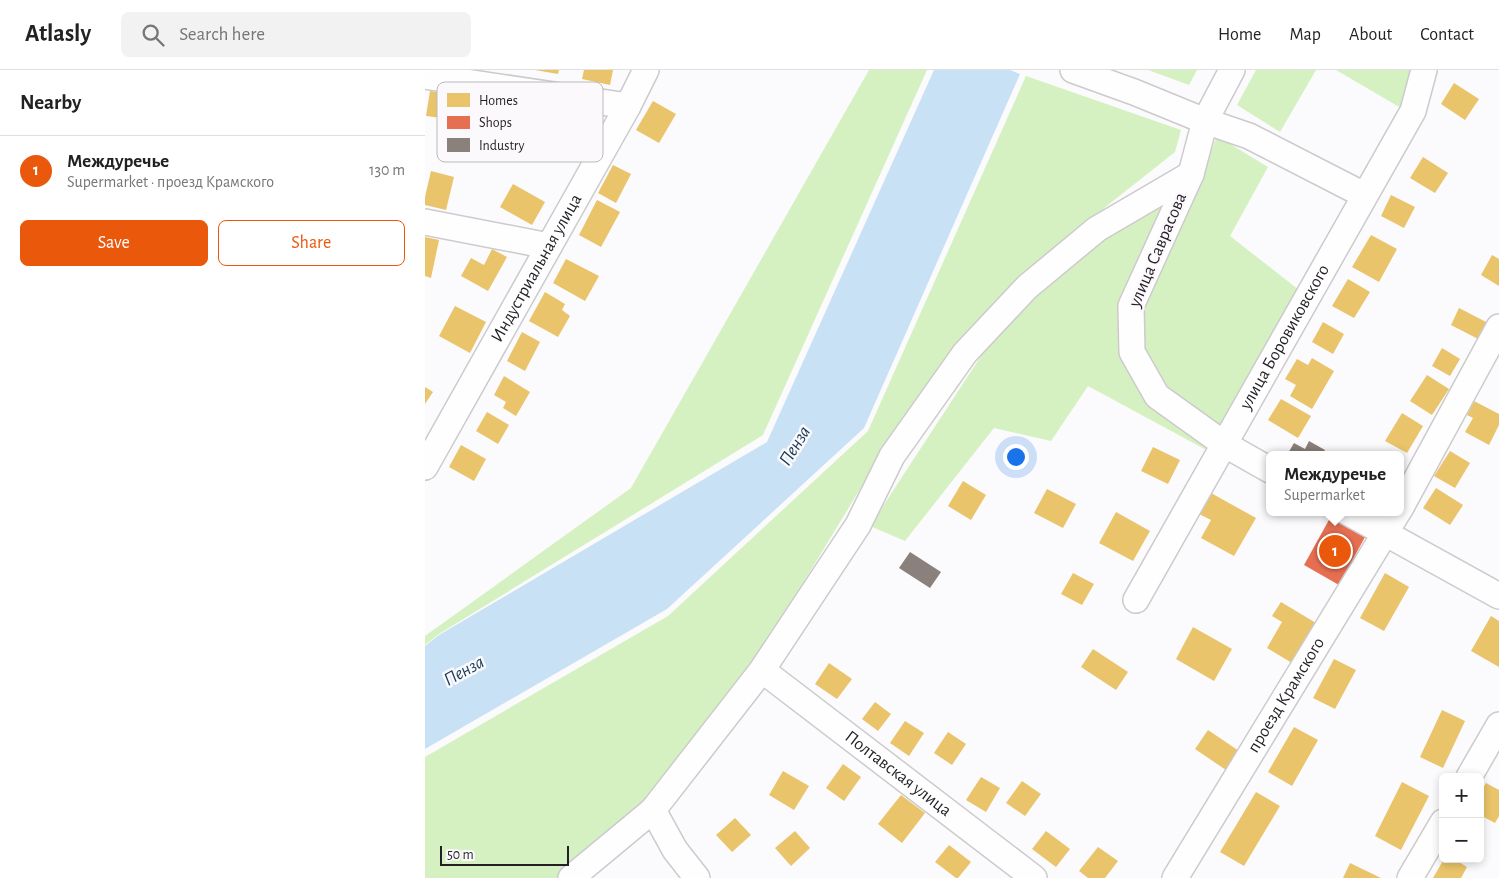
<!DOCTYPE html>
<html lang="en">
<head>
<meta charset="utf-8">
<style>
  :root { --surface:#fff; --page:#f2f2f2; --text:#222; --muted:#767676; --line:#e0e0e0; --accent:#ea580c }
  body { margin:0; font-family:"Alegreya Sans",sans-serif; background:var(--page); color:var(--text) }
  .controls { position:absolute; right:15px; bottom:15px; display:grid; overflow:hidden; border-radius:8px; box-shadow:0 2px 8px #0003 }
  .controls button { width:45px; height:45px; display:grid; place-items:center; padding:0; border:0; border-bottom:1px solid var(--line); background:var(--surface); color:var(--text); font:25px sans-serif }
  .scale { position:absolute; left:15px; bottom:12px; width:129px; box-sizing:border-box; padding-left:5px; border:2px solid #241f25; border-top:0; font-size:14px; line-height:18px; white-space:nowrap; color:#241f25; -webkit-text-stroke:4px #fcf9fd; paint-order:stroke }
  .you { position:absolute; left:590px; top:386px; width:18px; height:18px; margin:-12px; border:4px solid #fff; border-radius:50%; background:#1a73e8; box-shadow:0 0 0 8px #1a73e833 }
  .badge { display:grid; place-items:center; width:32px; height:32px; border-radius:50%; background:var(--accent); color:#fff; font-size:16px; font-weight:700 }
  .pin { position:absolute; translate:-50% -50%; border:2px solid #fff; box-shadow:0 1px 5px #0006 }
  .popup { position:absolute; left:841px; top:381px; width:138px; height:65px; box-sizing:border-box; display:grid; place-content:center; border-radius:8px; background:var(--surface); filter:drop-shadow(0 1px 4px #0005); font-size:16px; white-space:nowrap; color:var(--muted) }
  .popup b { font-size:19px; color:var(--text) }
  .popup::after { content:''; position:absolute; left:50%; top:100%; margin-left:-10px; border:10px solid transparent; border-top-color:var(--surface) }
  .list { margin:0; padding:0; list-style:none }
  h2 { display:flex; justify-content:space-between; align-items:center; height:65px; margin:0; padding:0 20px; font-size:21px }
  h2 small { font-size:16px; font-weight:400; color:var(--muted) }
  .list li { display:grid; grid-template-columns:32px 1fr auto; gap:15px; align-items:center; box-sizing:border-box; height:70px; padding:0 20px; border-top:1px solid var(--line) }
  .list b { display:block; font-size:19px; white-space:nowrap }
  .list p { margin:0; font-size:16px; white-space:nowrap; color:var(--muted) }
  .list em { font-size:16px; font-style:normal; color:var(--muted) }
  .actions { display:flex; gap:10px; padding:15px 20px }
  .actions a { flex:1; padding:11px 0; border:1px solid var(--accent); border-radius:8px; text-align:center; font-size:18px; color:var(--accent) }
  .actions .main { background:var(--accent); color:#fff }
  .icon { flex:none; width:28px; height:28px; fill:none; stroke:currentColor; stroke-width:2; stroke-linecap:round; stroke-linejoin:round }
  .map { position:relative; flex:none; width:1074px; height:808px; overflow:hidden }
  header { display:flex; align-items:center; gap:30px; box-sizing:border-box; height:70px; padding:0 25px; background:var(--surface); border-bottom:1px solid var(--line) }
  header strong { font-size:24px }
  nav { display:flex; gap:28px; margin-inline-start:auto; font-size:18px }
  .search { width:350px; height:45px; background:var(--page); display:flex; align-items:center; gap:12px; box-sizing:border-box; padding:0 18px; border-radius:8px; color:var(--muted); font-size:19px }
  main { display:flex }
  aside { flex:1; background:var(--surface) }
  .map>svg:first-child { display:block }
  .green { fill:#d6f1c1 }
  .water { fill:#c9e1f4 }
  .homes { fill:#e9c46a }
  .shops { fill:#e76f51 }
  .industry { fill:#8a817c }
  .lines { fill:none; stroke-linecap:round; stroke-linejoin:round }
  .minor-casing { stroke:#cdcacd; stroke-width:28 }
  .minor { stroke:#fefeff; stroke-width:25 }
  .labels { text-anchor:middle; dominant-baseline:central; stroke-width:5; stroke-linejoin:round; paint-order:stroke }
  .street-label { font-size:18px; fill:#241f25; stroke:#fcf9fd }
  .water-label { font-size:19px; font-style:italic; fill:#153c56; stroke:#fcf9fd }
  .key { fill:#fcf9fd; stroke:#bbb8bc; stroke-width:1 }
  .key-label { font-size:14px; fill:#241f25 }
</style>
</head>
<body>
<header>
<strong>Atlasly</strong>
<div class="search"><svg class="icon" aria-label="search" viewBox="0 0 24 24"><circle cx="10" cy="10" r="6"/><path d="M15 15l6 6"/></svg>Search here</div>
<nav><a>Home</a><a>Map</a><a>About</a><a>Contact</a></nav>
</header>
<main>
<aside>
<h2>Nearby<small></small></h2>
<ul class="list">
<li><span class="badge">1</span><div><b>Междуречье</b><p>Supermarket · проезд Крамского</p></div><em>130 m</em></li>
</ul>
<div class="actions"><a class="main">Save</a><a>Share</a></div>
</aside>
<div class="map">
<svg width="1074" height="808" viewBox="0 0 1074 808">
  <rect width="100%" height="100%" fill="#fbfafc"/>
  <g class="green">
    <polygon points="444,0 502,0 338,365 14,564 0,575 0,566 206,418"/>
    <polygon points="723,0 772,0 764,15"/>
    <polygon points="831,0 891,0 855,62 812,35"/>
    <polygon points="911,0 988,0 976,38"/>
    <polygon points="601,6 756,60 750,82 683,135 594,210 483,340 315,617 199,755 131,808 0,808 0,687 243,546 443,361"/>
    <polygon points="792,66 843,97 805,166 874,220 799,359 743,317 720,281 719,235 762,144"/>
    <polygon points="746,128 695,230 694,276 726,330 785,382 663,316 626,371 569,358 480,471 445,456 558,283 612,226 675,172"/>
  </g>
  <polygon class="water" points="509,0 585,0 595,4 439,358 242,539 0,679 0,576 14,565 342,372"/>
  <g class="homes">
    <polygon points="110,0 134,0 133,4"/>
    <polygon points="159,0 188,0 185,15 157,9"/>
    <polygon points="1029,13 1054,29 1040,50 1016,34"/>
    <polygon points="5,21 44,26 40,51 1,46"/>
    <polygon points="228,31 251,44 234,73 211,60"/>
    <polygon points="78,35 102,39 99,62 74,58"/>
    <polygon points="127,36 169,46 164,68 122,58"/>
    <polygon points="998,87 1023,103 1010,123 985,108"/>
    <polygon points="188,95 206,104 191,133 173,123"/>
    <polygon points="6,101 29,107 21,140 0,135 0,127"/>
    <polygon points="88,114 120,132 107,155 75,137"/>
    <polygon points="966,125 990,137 979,158 956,146"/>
    <polygon points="172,130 195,142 176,177 154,165"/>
    <polygon points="946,165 972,179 954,212 927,197"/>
    <polygon points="0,167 14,170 6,208 0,206"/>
    <polygon points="67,179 82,187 63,221 36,206 46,188 59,195"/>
    <polygon points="1067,185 1074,189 1074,216 1056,205"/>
    <polygon points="141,189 174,206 160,231 128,213"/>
    <polygon points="923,209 945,222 929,248 907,236"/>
    <polygon points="120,222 140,234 137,240 145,246 133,267 104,251"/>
    <polygon points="30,236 61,252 45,283 14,266"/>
    <polygon points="1034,238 1063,253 1055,270 1026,255"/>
    <polygon points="898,252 919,264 908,284 887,272"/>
    <polygon points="97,262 115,272 100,301 82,291"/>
    <polygon points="1017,278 1035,289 1025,306 1007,296"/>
    <polygon points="887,288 909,301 887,339 865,326 871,315 860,309 872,289 883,295"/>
    <polygon points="1002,305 1024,319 1007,345 985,331"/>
    <polygon points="79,306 105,322 91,346 78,338 81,332 69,325"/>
    <polygon points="0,317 8,322 0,334"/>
    <polygon points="856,329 886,346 873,368 843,350"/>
    <polygon points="1049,331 1074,344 1074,355 1064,375 1040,362 1048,348 1042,345"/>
    <polygon points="62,342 84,355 73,374 51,361"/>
    <polygon points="977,343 998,356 982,383 960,371"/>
    <polygon points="36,375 61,389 49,411 24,397"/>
    <polygon points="728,377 755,390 743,414 716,401"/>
    <polygon points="1025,381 1045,393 1030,418 1009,406"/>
    <polygon points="538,411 561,425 546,450 523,436"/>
    <polygon points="1011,418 1038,435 1025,455 998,438"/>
    <polygon points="622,419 651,434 638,458 609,443"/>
    <polygon points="786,423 831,448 809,486 776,468 786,450 774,444"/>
    <polygon points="691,442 725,461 708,491 674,473"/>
    <polygon points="648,503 669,514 657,535 636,524"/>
    <polygon points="960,503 984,517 959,561 935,548"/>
    <polygon points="856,532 891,553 867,593 842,578 857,552 847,546"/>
    <polygon points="1066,546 1074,551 1074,597 1046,581"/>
    <polygon points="768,557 807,579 789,611 751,589"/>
    <polygon points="668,579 703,602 691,620 656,597"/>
    <polygon points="909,589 931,600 910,639 888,628"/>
    <polygon points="404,593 427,609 412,629 390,614"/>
    <polygon points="450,632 466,644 453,661 437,649"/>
    <polygon points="1017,640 1040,651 1018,698 995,687"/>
    <polygon points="480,651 499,663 484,686 465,673"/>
    <polygon points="869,657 893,670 867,716 843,702"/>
    <polygon points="783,660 814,681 801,700 770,679"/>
    <polygon points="523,662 541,674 527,695 509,683"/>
    <polygon points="418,694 436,707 419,731 401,718"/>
    <polygon points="358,701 384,716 369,740 344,725"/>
    <polygon points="556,707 575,718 561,742 541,730"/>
    <polygon points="597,711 616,724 600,746 581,733"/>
    <polygon points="977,712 1004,726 976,780 950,766"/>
    <polygon points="1061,713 1074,720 1074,746 1070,753 1055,745 1055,723"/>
    <polygon points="831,722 855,736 819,796 795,782"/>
    <polygon points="476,725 500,743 477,773 453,754"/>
    <polygon points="310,748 326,765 307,782 291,765"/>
    <polygon points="370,761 385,778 366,796 350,778"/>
    <polygon points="621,761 645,779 631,797 607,779"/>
    <polygon points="524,775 546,792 533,808 531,808 510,792"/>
    <polygon points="673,777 693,791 680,808 663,808 654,801"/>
    <polygon points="1019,789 1029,789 1042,797 1036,808 1008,808"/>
    <polygon points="925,793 956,808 918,808"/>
  </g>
  <polygon class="shops" points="905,448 940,467 914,515 879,495"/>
  <g class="industry">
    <polygon points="884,371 900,380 897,385 862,385 869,373 880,379"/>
    <polygon points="485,482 516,502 505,518 474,498"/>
  </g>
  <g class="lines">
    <g class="minor-casing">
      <g id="minor">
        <polyline points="648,0 709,22 780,51 824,66 939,125"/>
        <polyline points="0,6 203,36"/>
        <polyline points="766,104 706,236 707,282 732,326 799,374 845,400"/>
        <polyline points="0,152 124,176"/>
        <path id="s1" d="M0,397L203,36L221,0"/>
        <polyline points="975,439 1074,257"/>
        <polyline points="922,442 1074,526"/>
        <path id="s2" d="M711,530L988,41L999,0"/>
        <path id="s3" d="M337,600L609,808"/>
        <polyline points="1044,707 1074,655"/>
        <polyline points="228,740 250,780 272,808"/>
        <polyline points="146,808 228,740 337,600 433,455 467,386 540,283 602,217 672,159 766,104 780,51 807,0"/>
        <path id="s4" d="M750,808L973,442"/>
        <polyline points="985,808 1018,752"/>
      </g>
    </g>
    <use href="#minor" class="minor"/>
  </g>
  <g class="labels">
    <g class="street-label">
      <text transform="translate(733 180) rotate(-67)">улица Саврасова</text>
      <text stroke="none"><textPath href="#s1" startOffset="228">Индустриальная улица</textPath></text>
      <text stroke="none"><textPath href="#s2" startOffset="302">улица Боровиковского</textPath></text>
      <text stroke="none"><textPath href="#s4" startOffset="214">проезд Крамского</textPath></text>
      <text stroke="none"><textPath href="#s3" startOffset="171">Полтавская улица</textPath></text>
    </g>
    <g class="water-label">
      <text transform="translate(370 376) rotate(-58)">Пенза</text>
      <text transform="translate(39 601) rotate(-29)">Пенза</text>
    </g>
  </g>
  <rect x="12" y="12" width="166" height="80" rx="8" class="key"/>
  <rect x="22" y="23" width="23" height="14" fill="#e9c46a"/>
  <rect x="22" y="46" width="23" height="13" fill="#e76f51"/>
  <rect x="22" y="68" width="23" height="14" fill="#8a817c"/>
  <g class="key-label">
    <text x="54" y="35">Homes</text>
    <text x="54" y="57">Shops</text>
    <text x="54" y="80">Industry</text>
  </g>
</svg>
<div class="controls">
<button>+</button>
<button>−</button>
</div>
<div class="scale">50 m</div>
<div class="you"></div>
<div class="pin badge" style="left:910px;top:481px">1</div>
<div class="popup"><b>Междуречье</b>Supermarket</div>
</div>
</main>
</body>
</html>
